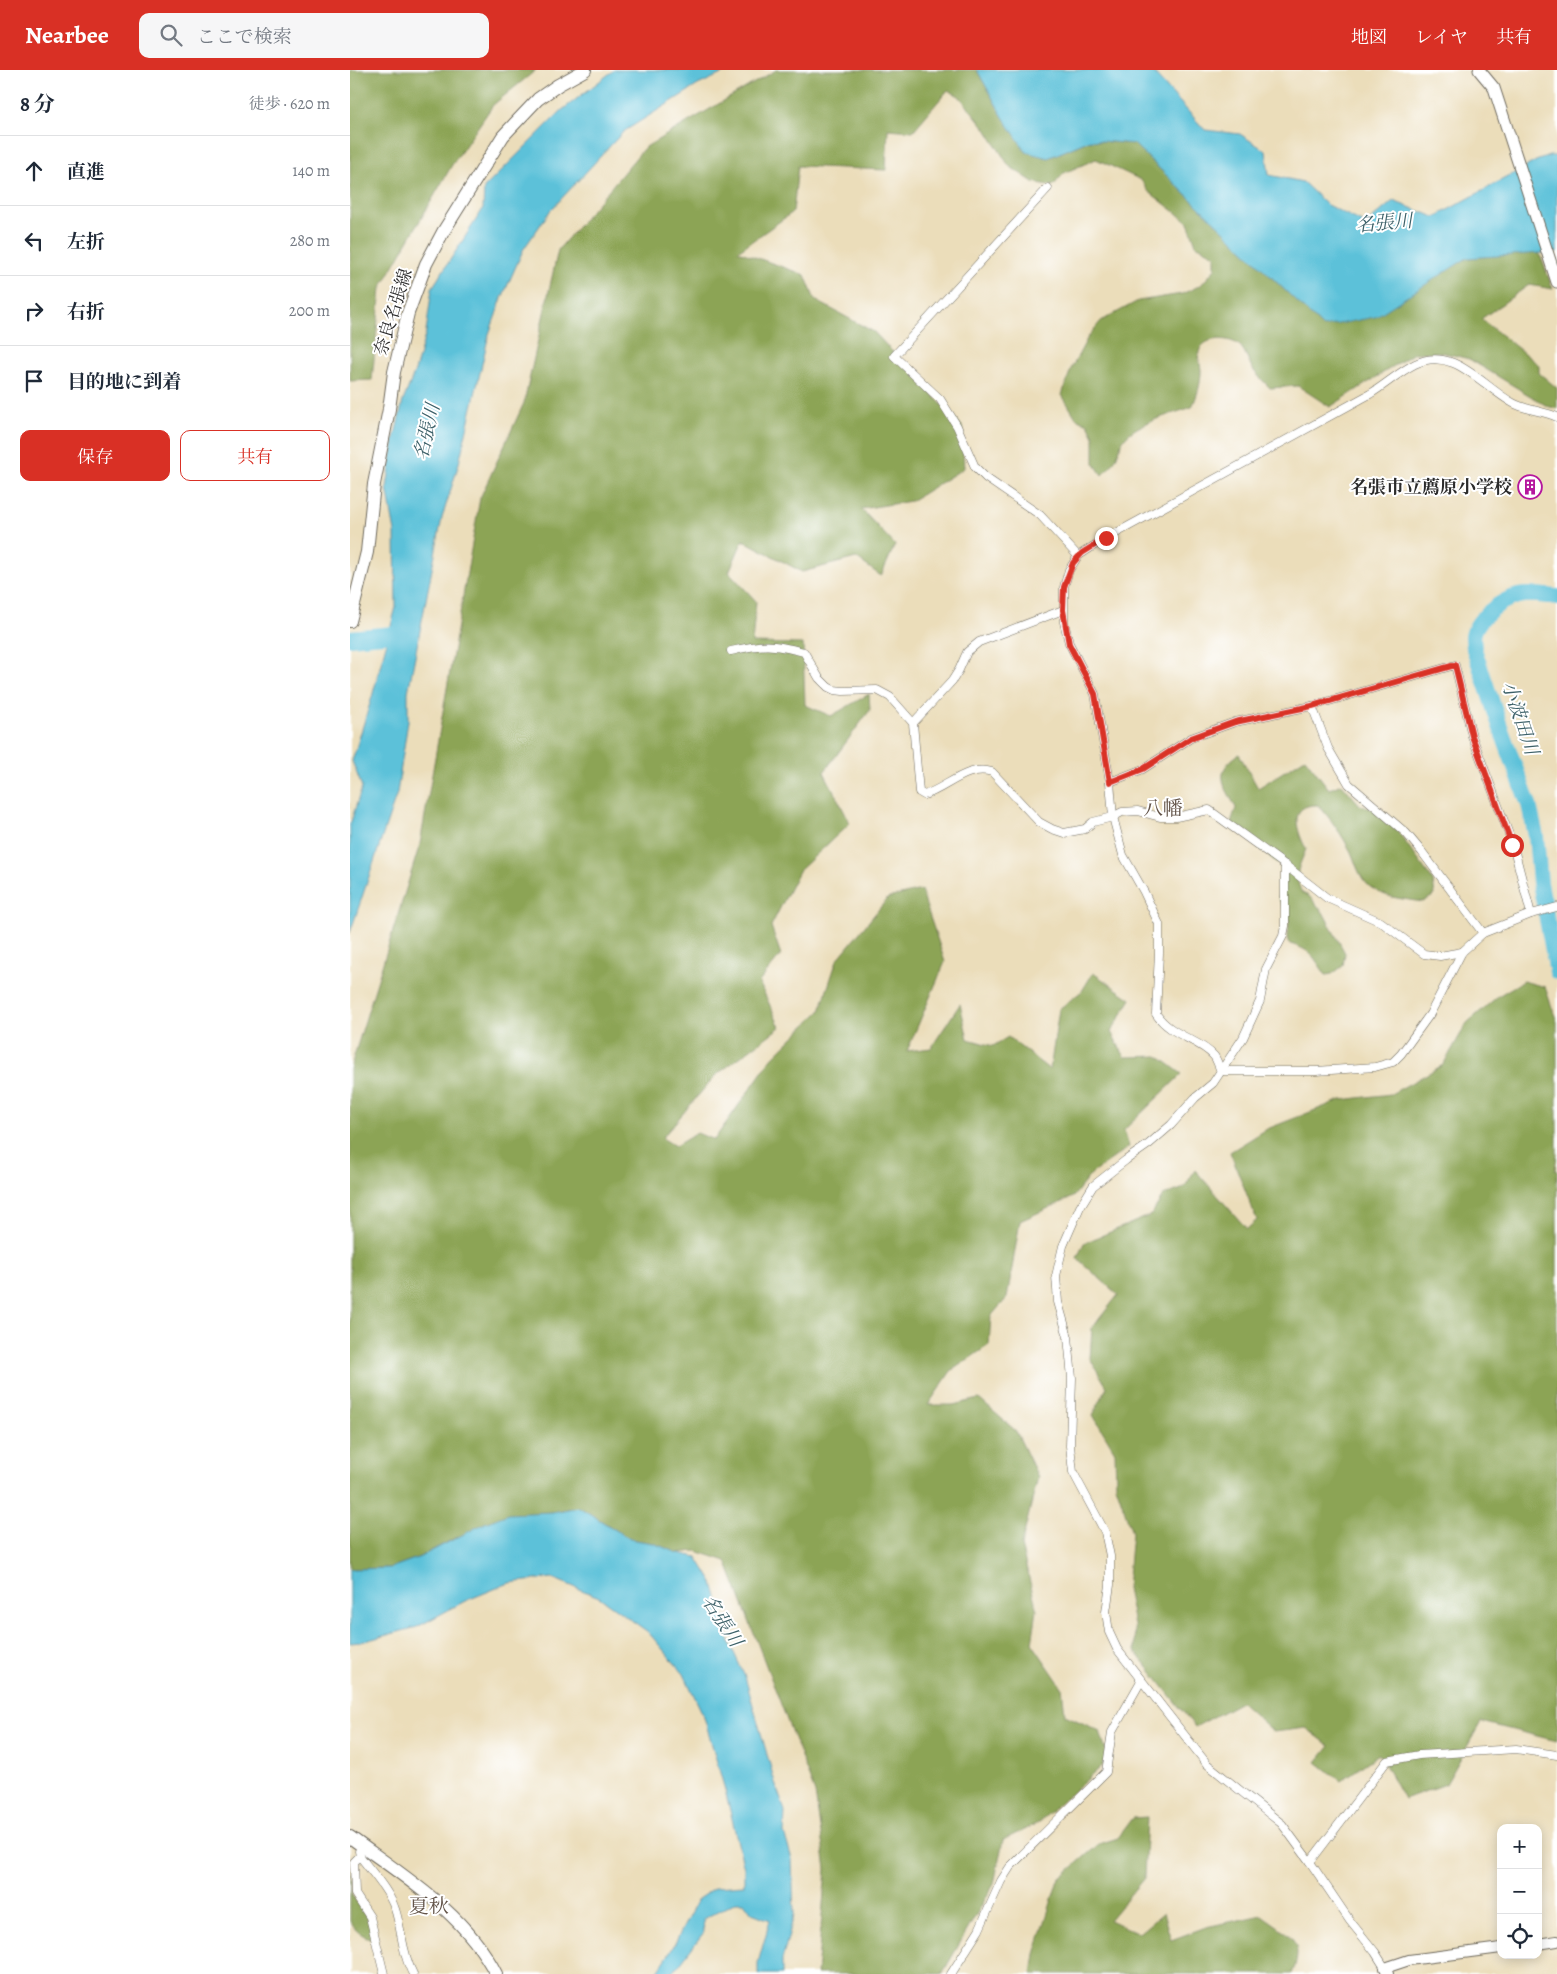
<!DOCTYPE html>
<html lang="ja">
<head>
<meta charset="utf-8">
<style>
  :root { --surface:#fff; --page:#f6f6f7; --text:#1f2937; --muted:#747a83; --line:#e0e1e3; --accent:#d93025 }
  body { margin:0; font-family:Alegreya,"Noto Serif JP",serif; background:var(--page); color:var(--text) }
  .controls { position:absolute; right:15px; bottom:15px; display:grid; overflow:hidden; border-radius:10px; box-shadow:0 2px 12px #0003 }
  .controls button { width:45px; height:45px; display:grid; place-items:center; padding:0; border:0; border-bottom:1px solid var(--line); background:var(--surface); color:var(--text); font:25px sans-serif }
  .stop { position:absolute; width:15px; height:15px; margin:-11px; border:4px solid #d93025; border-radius:50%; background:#fff }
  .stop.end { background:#d93025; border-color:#fff; box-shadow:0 1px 5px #0008 }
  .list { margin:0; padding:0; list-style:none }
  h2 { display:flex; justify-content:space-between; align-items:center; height:65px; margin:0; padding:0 20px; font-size:21px }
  h2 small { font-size:16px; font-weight:400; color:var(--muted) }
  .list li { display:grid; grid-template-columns:32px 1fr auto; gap:15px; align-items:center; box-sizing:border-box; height:70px; padding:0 20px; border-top:1px solid var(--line) }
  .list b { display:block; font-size:19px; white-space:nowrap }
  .list em { font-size:16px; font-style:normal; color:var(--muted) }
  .actions { display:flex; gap:10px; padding:15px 20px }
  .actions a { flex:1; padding:11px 0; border:1px solid var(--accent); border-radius:10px; text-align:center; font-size:18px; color:var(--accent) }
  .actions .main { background:var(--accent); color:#fff }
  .icon { flex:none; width:28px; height:28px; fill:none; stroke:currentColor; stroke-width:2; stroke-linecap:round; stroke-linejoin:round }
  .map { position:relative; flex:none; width:1207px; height:1904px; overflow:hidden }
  header { display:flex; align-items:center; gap:30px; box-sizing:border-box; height:70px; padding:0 25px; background:var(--accent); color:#fff }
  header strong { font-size:24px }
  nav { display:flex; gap:28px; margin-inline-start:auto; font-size:18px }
  .search { width:350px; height:45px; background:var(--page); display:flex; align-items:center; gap:12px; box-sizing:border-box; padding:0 18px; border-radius:10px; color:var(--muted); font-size:19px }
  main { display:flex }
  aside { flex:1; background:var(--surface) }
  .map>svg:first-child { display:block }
  .forest { fill:#8ca455; stroke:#5c6840 }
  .water { fill:#5bc1d9; stroke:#437682 }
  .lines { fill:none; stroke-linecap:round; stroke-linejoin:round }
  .river { stroke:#5bc1d9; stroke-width:16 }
  .minor-casing { stroke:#6e695d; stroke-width:9 }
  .tertiary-casing { stroke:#6e695d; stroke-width:12 }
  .secondary-casing { stroke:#6e695d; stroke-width:13 }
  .primary-casing { stroke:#6e695d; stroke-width:14 }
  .minor { stroke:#fff; stroke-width:8 }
  .tertiary { stroke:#fff; stroke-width:10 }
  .secondary { stroke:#fff; stroke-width:11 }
  .primary { stroke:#fff; stroke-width:12 }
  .route { stroke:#d93025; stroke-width:6 }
  .labels { text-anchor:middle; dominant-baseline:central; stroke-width:4; stroke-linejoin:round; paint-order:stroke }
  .street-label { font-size:18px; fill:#2b2b2b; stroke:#fff }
  .poi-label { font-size:18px; font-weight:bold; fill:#2b2b2b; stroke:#fff; text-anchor:end }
  .water-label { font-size:19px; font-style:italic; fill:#3c6068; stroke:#fff }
  .quarter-label { font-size:20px; fill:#635449; stroke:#fff }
</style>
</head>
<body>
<header>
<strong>Nearbee</strong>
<div class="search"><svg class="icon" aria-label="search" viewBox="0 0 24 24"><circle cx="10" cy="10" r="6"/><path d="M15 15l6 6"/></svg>ここで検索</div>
<nav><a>地図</a><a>レイヤ</a><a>共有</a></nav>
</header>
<main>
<aside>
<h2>8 分<small>徒歩 · 620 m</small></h2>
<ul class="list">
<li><svg class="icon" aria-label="ahead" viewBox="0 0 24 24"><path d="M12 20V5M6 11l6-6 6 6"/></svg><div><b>直進</b></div><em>140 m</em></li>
<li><svg class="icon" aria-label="left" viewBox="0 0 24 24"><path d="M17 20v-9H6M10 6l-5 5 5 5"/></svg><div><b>左折</b></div><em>280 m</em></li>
<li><svg class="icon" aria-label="right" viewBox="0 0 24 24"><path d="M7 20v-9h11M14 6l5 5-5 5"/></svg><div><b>右折</b></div><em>200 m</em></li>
<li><svg class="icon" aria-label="arrive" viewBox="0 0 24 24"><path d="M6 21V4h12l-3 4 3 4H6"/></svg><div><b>目的地に到着</b></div></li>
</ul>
<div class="actions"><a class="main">保存</a><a>共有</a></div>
</aside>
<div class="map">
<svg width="1207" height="1904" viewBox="0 0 1207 1904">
  <rect width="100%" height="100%" fill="#fff"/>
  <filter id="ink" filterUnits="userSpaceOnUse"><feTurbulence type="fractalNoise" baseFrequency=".02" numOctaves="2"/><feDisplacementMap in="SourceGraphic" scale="10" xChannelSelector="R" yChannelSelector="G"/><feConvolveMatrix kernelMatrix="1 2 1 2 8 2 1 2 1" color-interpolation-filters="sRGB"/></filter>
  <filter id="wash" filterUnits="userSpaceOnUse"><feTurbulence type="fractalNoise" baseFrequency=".0096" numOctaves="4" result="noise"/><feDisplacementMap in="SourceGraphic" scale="20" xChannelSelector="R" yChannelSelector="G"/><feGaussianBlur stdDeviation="1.12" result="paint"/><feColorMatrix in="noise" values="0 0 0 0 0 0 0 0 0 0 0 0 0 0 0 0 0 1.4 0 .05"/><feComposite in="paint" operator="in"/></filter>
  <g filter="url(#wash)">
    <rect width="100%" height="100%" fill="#ebddba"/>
    <g class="forest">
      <polygon points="0,0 186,0 143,35 102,95 31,218 22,310 0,311"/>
      <path d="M426,0H627L653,47L698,88L740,70L784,74L973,257L1101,197L1117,188L1189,182L1203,219L1179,215L1131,249L1189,295V303L1207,318V339L1197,336L1119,289L1091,282L1064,283L980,337L948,316L920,318C915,313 909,307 904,301C899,294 896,281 889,275C878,267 853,266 849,282C847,289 851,294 851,301C851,314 847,326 842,337C823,344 781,354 772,372C770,375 770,380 768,383C765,393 759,398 752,405L744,393V366L738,354L726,348L712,325L721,299L738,267L751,251L788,231L832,224L851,215L865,199V185L846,175L838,152L798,121L791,110L746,89L714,103L703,116L683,112L659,96L636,59L609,26L598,20L563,61L538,59L536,100L448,96L443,142L388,181L455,205L465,230L524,262L612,356L614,398L561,431L511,439L545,475L531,506L506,488L452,502L393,470L379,502L406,531L402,573L453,574L455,635L481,646L519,624L520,640L474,702L500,753L449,801L421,856L431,885L409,912L430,957L365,1006L312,1068L325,1076L347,1063L364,1070L422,988L470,941L487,890L538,828L571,820L595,892L557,981L581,978L610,934L618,969L643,976L658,967L700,1000L709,939L732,921L743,903L781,929L761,962L775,987L808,986L832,1004L774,1060L779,1077L741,1104L723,1127L670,1151L657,1228L641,1246L639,1275L601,1301L578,1335H603L629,1329L666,1361L688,1407L671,1476L687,1540L682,1573L712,1617L715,1645L750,1661L759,1690L688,1753L653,1770L644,1814L592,1904H467L476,1799L465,1723L376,1491L346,1481L328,1483L303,1473L280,1469L229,1437L202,1442L105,1468L70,1487L40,1498L0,1499V999L70,774L130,428L174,333L208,180L294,78Z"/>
      <path d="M889,684L908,718L955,688L979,719L992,714L1010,735L1028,741L1044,756L1079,805L1083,811L1085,825L1073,832C1057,829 1039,829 1025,820C1010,812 1007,796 1001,782C992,765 981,749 968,735C937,734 947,761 956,779C949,798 943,804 952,823L959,826L973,842L995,883L993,896L982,904L976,905C963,887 962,880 940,874L938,868L939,847L929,829V822L937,802L881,752L886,738C874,714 862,703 889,684Z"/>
      <polygon points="1173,911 1195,917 1207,952 1207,1084 1205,1100 1207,1101 1207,1671 1131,1652 1096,1714 1054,1729 1029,1684 991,1711 967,1692 980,1676 956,1658 924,1662 891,1632 845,1657 785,1581 784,1555 777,1518 782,1463 766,1415 765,1382 743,1345 757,1317 740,1289 742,1258 768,1225 727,1188 734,1173 801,1145 813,1126 834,1118 845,1100 897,1159 907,1150 880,1082 917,1059 991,1030 1041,1024 1093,995 1117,953 1148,926"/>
      <path d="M797,1747L794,1808L759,1850L789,1863L813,1843L821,1870L856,1857L912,1845C936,1863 957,1870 942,1904H682L685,1884L708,1810L749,1774L768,1768L783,1748Z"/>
      <path d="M0,1795L2,1825L18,1848L24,1869C15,1868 3,1860 0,1851C0,1840 0,1808 0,1795Z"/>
    </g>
    <g class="water">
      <polygon points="264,0 380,0 348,15 273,62 200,141 173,180 152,228 139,264 109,393 92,448 58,622 58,651 47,723 0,863 0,755 12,717 2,691 22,627 46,537 45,462 37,418 44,369 53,331 65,301 76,262 82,218 133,139 134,118 211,41"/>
      <polygon points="627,0 801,0 855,60 890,64 916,81 919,105 953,112 977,135 1016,154 1043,131 1085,147 1186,91 1199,86 1207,86 1207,182 1117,188 1025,247 973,257 784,74 740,70 698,88 676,82 653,47"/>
      <polygon points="229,1437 280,1469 303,1473 328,1483 347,1487 363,1513 381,1576 395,1607 426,1716 435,1741 434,1763 442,1789 444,1845 432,1890 432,1904 408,1904 408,1893 420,1850 402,1843 394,1832 386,1832 353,1849 354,1862 322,1904 306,1904 321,1881 348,1829 366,1817 394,1815 394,1798 375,1720 354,1647 334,1604 298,1562 249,1527 202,1508 159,1513 115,1531 67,1557 11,1572 0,1573 0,1499 40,1498 70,1487 135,1453 158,1444 202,1442"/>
    </g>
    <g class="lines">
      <g class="river">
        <path d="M1207,527C1195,526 1180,523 1168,526C1151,530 1125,549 1123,567C1123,571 1124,575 1124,579L1153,665L1179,735L1186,766L1190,813L1207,902"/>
        <polyline points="0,568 55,563"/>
      </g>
    </g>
  </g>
  <g filter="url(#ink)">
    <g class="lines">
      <g class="minor-casing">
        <g id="minor">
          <polyline points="698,118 544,286 590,329 607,356 625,397 636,408 690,445 728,486"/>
          <path d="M381,581C414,573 422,574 454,582L469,608L478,617L484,620L493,621L527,620L540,627L563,653L569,722L574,725C597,718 617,694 642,702L689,752L702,759L714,763L735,759L743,752L763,747L772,742L788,741L810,747H826L859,740L935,795L977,828L1031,852L1074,884L1090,886L1112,882"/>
          <polyline points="962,636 978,678 999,714 1056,763 1072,782 1133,863"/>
          <polyline points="563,653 602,611 609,600 617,582 629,572 713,540"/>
          <polyline points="760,712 793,699 841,668 885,652 962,636 1105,595 1122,666 1163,775 1181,844"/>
          <polyline points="935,795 935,856 933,866 916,899 910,931 893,968 863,1013 845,1028 821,1055 799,1074 776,1090 743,1116 730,1137 713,1176 706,1206 708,1232 718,1267 722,1308 720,1376 723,1402 755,1462 760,1486 760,1515 756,1542 759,1562 767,1579 857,1694 932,1754 960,1792 1000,1851 1025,1882 1035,1898"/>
          <path d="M871,1001C869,997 867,990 864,986C849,969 821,966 806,944L809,883V854L794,822L773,785L763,747L760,712L745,624L719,573L714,552V517L719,500L728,486L748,473L1020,324C1035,315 1049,302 1065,294C1103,275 1132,316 1163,333C1176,340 1193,341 1207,347"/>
          <polyline points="871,1001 966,1001 1025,997 1043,992 1051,984 1080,944 1112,882 1133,863 1181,844 1207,837"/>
          <path d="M13,1777L9,1781L10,1786C22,1803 38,1819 45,1839C52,1860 52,1884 63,1904"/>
          <polyline points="10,1786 4,1792 5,1824 20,1847 34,1904"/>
          <polyline points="960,1792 1037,1691 1069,1685 1166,1679 1207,1685"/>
          <polyline points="601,1904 629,1860 651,1811 660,1797 756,1702 762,1662 791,1611"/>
        </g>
      </g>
      <g class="tertiary-casing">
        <g id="tertiary">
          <polyline points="1188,1874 1207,1871"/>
          <polyline points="1038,1904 1035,1898 1059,1890 1151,1878"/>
        </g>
      </g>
      <g class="secondary-casing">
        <polyline id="secondary" points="1129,0 1144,18 1207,212"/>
      </g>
      <g class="primary-casing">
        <g id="primary">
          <polyline points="0,551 17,482 24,414 39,339 44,302 58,243 76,194 93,162 153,66 188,29 208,15 235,0"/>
          <path d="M0,1767C53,1806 116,1844 146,1904"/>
        </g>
      </g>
      <use href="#minor" class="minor"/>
      <use href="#tertiary" class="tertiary"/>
      <use href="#secondary" class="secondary"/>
      <use href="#primary" class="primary"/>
    </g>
  </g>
  <g class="lines" filter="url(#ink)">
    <polyline class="route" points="756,468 732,483 723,493 714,517 713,540 719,574 745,624 760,712 793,699 841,668 885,652 962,636 1105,595 1122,666 1162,775"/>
  </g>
  <defs>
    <g id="building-ring" transform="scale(1.25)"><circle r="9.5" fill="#fff" stroke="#b5179e" stroke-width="1.5"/><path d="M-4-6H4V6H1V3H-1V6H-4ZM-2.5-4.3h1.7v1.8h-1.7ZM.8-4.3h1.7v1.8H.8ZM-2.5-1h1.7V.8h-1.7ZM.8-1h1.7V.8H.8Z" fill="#b5179e"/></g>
  </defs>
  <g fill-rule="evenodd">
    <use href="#building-ring" x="1180" y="417"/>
  </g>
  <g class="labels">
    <g class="street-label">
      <text transform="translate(43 242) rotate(-73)">奈良名張線</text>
    </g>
    <g class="poi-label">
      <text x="1162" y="417">名張市立薦原小学校</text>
    </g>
    <g class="water-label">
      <text transform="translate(1034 153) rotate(-5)">名張川</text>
      <text transform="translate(77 362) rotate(-77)">名張川</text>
      <text transform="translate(1170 648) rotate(71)">小波田川</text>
      <text transform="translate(372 1551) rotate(57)">名張川</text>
    </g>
    <g class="quarter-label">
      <text x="813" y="738">八幡</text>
      <text x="79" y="1836">夏秋</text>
    </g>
  </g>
</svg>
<div class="controls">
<button>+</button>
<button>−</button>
<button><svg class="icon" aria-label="locate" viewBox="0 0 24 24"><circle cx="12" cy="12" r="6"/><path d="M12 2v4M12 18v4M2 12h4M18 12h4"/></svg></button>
</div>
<div class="stop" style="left:1162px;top:775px"></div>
<div class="stop end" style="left:756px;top:468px"></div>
</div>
</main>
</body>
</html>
